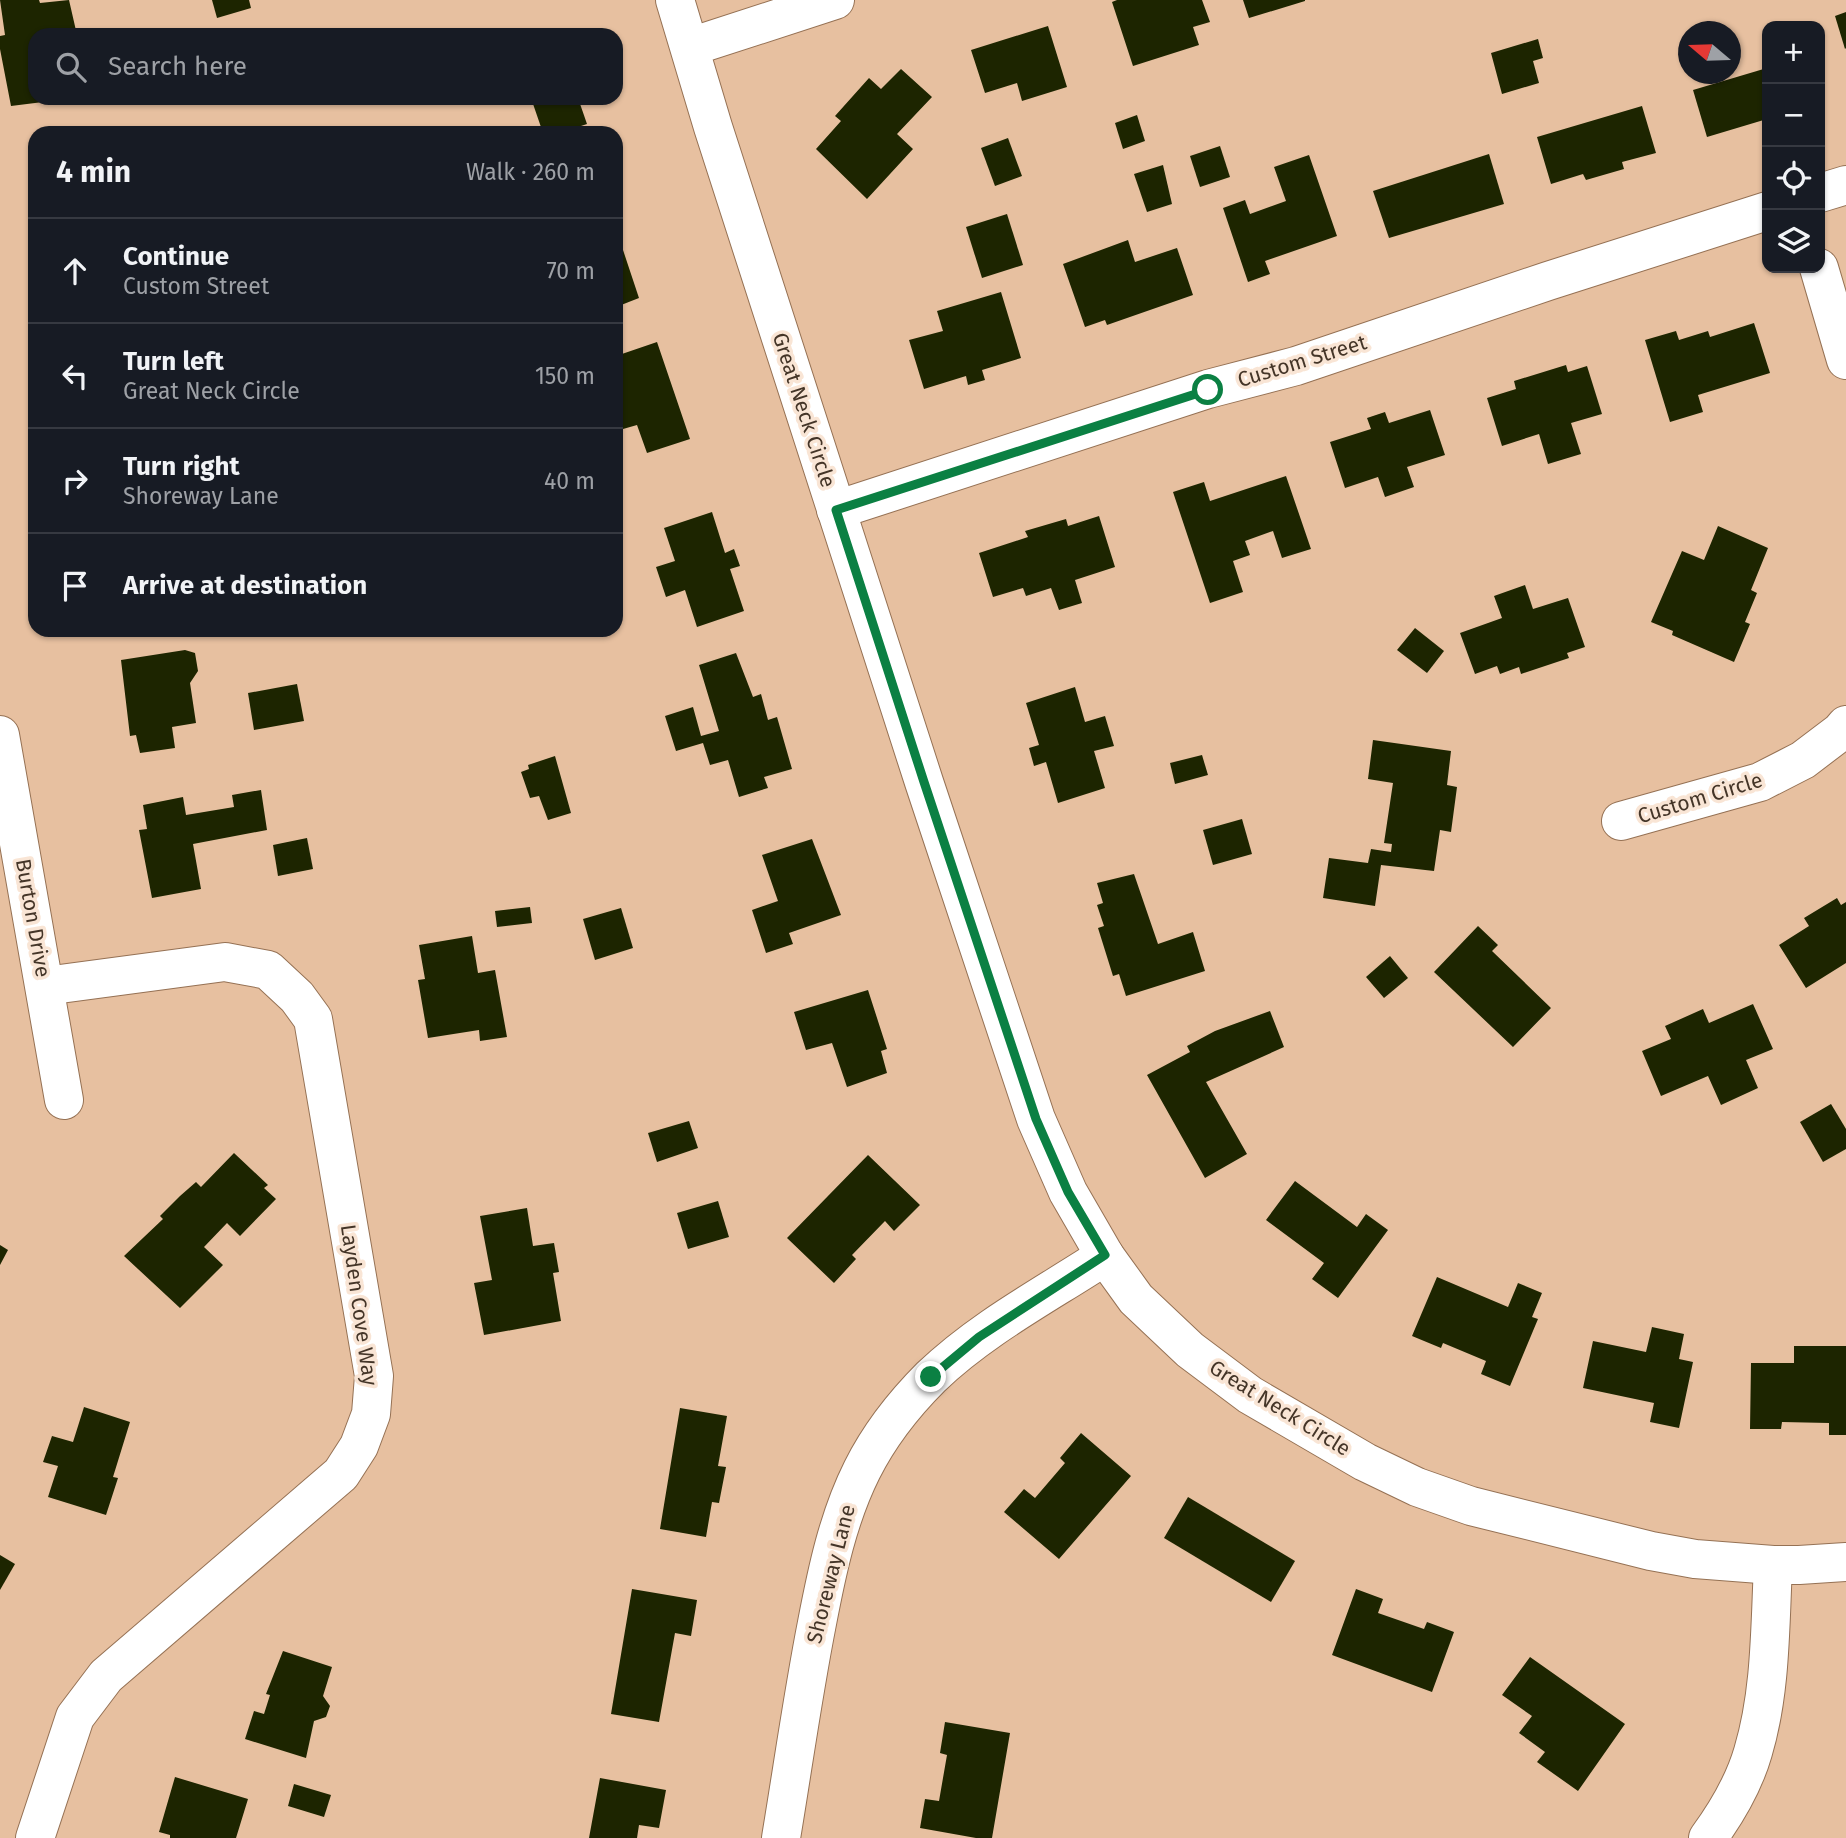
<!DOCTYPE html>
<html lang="en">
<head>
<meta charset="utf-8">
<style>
  :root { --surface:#171b24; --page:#242831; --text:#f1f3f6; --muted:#9ea1a6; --line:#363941 }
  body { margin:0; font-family:"Fira Sans",sans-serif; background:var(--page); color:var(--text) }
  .controls { position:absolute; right:21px; top:21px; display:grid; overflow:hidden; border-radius:14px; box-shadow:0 2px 5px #0004 }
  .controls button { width:63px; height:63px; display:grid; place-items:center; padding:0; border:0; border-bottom:2px solid var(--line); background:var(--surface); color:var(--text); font:35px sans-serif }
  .compass { position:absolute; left:1678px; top:21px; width:63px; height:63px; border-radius:50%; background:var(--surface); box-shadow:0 2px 5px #0004; rotate:289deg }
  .stop { position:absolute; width:21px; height:21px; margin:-16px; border:5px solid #0b8043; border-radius:50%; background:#fff }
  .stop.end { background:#0b8043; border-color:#fff; box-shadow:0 2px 7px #0008 }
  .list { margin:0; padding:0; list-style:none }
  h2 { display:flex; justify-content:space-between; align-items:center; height:91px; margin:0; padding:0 28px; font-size:30px }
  h2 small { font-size:23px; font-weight:400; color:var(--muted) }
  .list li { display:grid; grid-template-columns:46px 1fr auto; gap:21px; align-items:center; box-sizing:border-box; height:105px; padding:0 28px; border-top:2px solid var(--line) }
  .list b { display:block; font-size:26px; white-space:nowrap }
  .list p { margin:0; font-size:23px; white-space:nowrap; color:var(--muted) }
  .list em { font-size:23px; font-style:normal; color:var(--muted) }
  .icon { flex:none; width:38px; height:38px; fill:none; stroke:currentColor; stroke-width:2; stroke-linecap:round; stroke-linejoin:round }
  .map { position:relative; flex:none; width:1846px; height:1838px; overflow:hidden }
  .search { position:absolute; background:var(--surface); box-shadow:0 2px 5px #0004; left:28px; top:28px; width:595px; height:77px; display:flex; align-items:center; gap:18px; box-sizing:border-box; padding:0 24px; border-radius:21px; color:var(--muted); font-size:26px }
  .panel { position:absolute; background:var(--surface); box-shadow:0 2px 5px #0004; left:28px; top:126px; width:595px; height:511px; border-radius:21px }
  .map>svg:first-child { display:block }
  .building { fill:#1d2500 }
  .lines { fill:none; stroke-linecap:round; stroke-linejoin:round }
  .minor-casing { stroke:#957154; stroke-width:40 }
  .minor { stroke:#fff; stroke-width:38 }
  .route { stroke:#0b8043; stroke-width:9 }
  .labels { text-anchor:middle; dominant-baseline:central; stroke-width:7; stroke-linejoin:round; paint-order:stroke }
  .street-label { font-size:21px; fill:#443528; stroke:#f9e5d5 }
</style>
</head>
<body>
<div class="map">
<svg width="1846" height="1838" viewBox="0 0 1846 1838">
  <rect width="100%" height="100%" fill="#e7c0a0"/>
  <g class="building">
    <polygon points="0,0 39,0 40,3 69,0 77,35 35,35 35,98 59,98 59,100 11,106 0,49 0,36 5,35"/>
    <polygon points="212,0 249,0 251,8 217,18"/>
    <polygon points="1117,0 1202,0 1210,22 1193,27 1199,45 1133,66 1112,2"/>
    <polygon points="1243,0 1305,0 1305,1 1249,18"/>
    <polygon points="1846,12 1846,48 1845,49 1835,16"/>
    <polygon points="1048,26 1067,87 1022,101 1017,83 985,93 971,50"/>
    <polygon points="1538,39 1543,58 1533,61 1539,83 1502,94 1491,53"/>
    <polygon points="1767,68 1767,119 1707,137 1693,90"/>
    <polygon points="901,69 932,97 897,134 913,149 867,199 816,149 841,121 835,116 869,78 881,89"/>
    <polygon points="531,98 578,98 587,124 560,133 543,133"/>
    <polygon points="1642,106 1656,153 1622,162 1624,169 1586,180 1583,174 1551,184 1537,137"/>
    <polygon points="1137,115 1145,141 1123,149 1115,123"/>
    <polygon points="1008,138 1022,176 995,186 981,148"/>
    <polygon points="1220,146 1230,177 1200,187 1190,156"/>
    <polygon points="1489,154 1504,204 1389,238 1373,191"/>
    <polygon points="1309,155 1337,236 1265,261 1270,274 1248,282 1223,208 1245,200 1250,214 1286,201 1274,167"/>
    <polygon points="1163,165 1172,204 1147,212 1134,174"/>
    <polygon points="35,166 35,214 33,214 28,167"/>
    <polygon points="1007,214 1023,265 982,278 966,227"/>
    <polygon points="616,229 639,298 616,307"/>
    <polygon points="1128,240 1135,262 1177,248 1193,295 1107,325 1105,320 1085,327 1063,264"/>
    <polygon points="1001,292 1021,358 982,370 985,380 968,385 966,376 924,389 909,340 943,331 937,311"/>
    <polygon points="1754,323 1770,373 1698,395 1703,412 1670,422 1645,340 1676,331 1679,340 1708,331 1710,337"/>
    <polygon points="657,342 690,439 647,453 637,425 616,431 616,379 623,376 616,356"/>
    <polygon points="1566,365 1568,372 1587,366 1602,414 1571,423 1581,454 1548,464 1539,434 1502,446 1487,398 1516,389 1514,381"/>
    <polygon points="1430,410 1445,455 1407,467 1414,487 1385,497 1378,477 1345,488 1330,442 1371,429 1367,418 1385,412 1389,423"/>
    <polygon points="1286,476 1311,549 1282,558 1273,531 1245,541 1250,555 1233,561 1243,592 1210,603 1173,492 1204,482 1210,501"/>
    <polygon points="712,512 725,553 734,549 740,566 730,569 744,611 697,627 685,590 666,597 656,567 675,561 664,528"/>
    <polygon points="1099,516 1115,567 1075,580 1082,603 1059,610 1051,588 1026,596 1023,588 993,597 979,553 1028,537 1025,531 1066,519 1068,526"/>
    <polygon points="1718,526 1768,548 1751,590 1757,593 1745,622 1750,624 1734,662 1672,635 1673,631 1651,622 1682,551 1704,560"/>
    <polygon points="1525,585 1533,609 1568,598 1585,647 1567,653 1569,658 1521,674 1519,667 1500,674 1497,666 1475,674 1460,633 1502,618 1494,596"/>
    <polygon points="1415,628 1444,651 1427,673 1397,650"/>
    <polygon points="185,650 195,653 198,671 190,683 196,723 172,727 175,748 140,753 136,735 130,736 121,660"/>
    <polygon points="736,653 753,697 761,694 768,720 777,717 792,769 764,777 768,788 739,797 728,760 710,765 703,743 676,751 665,716 693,707 701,736 719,731 699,665"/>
    <polygon points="297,684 304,721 254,730 248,693"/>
    <polygon points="1075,687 1085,722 1105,716 1114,746 1094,751 1105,788 1058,803 1046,762 1034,766 1029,748 1039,745 1026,703"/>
    <polygon points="1373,740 1451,751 1447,785 1457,787 1451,832 1440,830 1434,871 1381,865 1375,906 1323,898 1329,858 1368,863 1371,849 1391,852 1392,844 1384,843 1393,783 1368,779"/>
    <polygon points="1202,755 1208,775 1175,784 1170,763"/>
    <polygon points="555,756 571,813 548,820 539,796 530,798 521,772 529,769 528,765"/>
    <polygon points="261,790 267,830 193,844 201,889 152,898 139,830 147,829 143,805 183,797 186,815 234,807 232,795"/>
    <polygon points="1242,819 1252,854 1213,865 1203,830"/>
    <polygon points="307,838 313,869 278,876 273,845"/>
    <polygon points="812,839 841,915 789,933 793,944 766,953 752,910 778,901 762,855"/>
    <polygon points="1134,874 1158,944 1193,932 1205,971 1126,996 1119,974 1113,976 1098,928 1104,926 1097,905 1103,903 1097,883"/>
    <polygon points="1837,898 1841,905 1846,902 1846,963 1806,988 1779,945 1809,926 1804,918"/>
    <polygon points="530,907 532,923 497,927 495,911"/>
    <polygon points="621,908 633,948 595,960 583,919"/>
    <polygon points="1478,926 1498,945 1492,951 1551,1008 1513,1047 1434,972"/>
    <polygon points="472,936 478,973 495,970 507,1037 480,1041 479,1030 428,1038 418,980 425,979 419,945"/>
    <polygon points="1390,956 1408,978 1384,998 1366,977"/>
    <polygon points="868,990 887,1049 881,1051 887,1073 847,1087 832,1043 806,1050 794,1012"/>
    <polygon points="1753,1004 1773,1049 1746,1060 1758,1088 1721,1105 1708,1076 1661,1096 1642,1051 1671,1039 1665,1026 1703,1009 1709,1023"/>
    <polygon points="1270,1011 1284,1047 1206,1082 1247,1154 1205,1178 1147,1075 1190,1052 1187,1046 1215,1031"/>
    <polygon points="1831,1104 1846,1129 1846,1149 1823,1162 1800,1122"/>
    <polygon points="689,1121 698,1148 657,1162 648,1133"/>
    <polygon points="234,1153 268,1185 264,1188 276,1199 240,1236 227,1223 204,1247 223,1265 180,1308 124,1256 163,1219 160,1216 180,1196 196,1182 201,1187"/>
    <polygon points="868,1155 920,1205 894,1231 885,1221 852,1255 856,1259 834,1283 787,1238"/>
    <polygon points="1295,1181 1357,1227 1366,1214 1388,1230 1338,1298 1312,1279 1324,1263 1266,1220"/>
    <polygon points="718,1201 729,1237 688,1249 677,1213"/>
    <polygon points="527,1208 533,1246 554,1243 559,1272 553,1273 561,1321 484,1335 474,1283 492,1280 480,1216"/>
    <polygon points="0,1245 8,1250 0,1265"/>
    <polygon points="1437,1277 1508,1307 1518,1283 1542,1293 1532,1317 1538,1319 1510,1386 1481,1374 1486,1361 1443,1343 1441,1348 1412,1336"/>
    <polygon points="1652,1327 1684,1334 1679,1359 1693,1362 1679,1428 1650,1422 1654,1403 1583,1388 1593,1341 1646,1352"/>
    <polygon points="1794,1346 1846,1346 1846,1435 1829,1435 1829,1423 1782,1422 1781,1429 1750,1429 1751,1363 1794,1363"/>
    <polygon points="84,1407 130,1422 113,1477 118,1478 106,1515 48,1497 58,1466 43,1462 52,1436 73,1442"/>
    <polygon points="680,1408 727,1416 718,1466 726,1467 719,1503 712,1502 706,1537 660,1529"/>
    <polygon points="1081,1433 1131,1476 1059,1559 1004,1512 1024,1489 1035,1498 1065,1463 1060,1458"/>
    <polygon points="1188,1497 1295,1561 1271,1602 1164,1538"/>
    <polygon points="0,1555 15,1564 0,1590"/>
    <polygon points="632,1589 697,1600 691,1636 675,1633 659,1722 611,1714"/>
    <polygon points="1356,1589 1383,1599 1378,1613 1424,1629 1427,1622 1454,1632 1432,1692 1332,1655"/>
    <polygon points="283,1651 332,1667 323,1696 330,1706 326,1717 314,1721 306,1758 245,1739 254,1711 264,1714 270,1695 266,1694"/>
    <polygon points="1530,1657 1625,1724 1578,1791 1537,1762 1545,1752 1519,1733 1532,1716 1502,1695"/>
    <polygon points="945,1722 1010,1733 992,1838 976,1838 920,1828 925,1799 939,1801 947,1755 940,1753"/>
    <polygon points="175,1777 248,1799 236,1838 170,1838 170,1835 159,1832"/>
    <polygon points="600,1778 666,1790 659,1828 639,1825 637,1838 589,1838"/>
    <polygon points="294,1784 331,1795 324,1817 288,1806"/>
  </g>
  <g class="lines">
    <g class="minor-casing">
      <g id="minor">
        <polyline points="675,0 713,127 924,782 1036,1119 1068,1192 1105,1256 1136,1299 1190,1350 1250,1395 1365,1462 1417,1487 1471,1506 1651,1551 1695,1559 1773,1565 1799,1565 1846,1562"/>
        <polyline points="690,47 835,0"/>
        <polyline points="1820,193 1846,185"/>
        <polyline points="1819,268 1846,360"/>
        <polyline points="836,510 1208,389 1296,366 1548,281 1767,211"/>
        <polyline points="0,735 64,1100"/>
        <polyline points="1621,821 1760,782 1803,760 1840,732 1846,725"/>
        <polyline points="35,1838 75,1717 106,1676 341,1474 359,1446 371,1414 374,1376 313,1019 297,997 268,970 225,962 45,986"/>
        <path d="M781,1838C793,1766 803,1694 817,1623C827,1571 838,1518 862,1470C879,1436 904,1404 931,1377C982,1328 1047,1294 1105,1256"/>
        <path d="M1708,1838C1727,1812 1744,1783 1753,1752C1771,1692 1770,1627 1773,1565"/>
      </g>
    </g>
    <use href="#minor" class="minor"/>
  </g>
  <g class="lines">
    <polyline class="route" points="931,1377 979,1337 1105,1255 1068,1192 1036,1119 924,782 836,510 1208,390"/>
  </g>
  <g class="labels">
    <g class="street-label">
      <text transform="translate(1302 361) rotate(-17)">Custom Street</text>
      <text transform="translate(804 410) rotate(72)">Great Neck Circle</text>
      <text transform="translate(1700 798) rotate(-17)">Custom Circle</text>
      <text transform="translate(33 918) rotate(80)">Burton Drive</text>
      <text transform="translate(359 1305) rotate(82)">Layden Cove Way</text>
      <text transform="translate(1280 1408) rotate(32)">Great Neck Circle</text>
      <text transform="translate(831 1574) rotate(-76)">Shoreway Lane</text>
    </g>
  </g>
</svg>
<div class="controls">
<button>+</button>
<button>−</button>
<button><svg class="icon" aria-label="locate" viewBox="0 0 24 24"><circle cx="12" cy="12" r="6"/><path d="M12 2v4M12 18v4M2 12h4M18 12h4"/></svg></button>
<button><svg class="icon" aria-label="layers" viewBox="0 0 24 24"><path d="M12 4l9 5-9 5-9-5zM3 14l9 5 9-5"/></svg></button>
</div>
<svg class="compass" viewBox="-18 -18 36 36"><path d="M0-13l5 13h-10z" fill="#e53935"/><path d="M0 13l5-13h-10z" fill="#9ea1a6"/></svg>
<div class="stop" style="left:1208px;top:390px"></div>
<div class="stop end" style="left:931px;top:1377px"></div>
<div class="search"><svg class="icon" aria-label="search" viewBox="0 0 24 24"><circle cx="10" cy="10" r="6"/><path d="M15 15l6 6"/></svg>Search here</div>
<section class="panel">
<h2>4 min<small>Walk · 260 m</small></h2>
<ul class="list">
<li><svg class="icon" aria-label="ahead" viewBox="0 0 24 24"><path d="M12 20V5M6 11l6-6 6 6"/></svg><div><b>Continue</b><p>Custom Street</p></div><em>70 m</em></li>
<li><svg class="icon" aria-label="left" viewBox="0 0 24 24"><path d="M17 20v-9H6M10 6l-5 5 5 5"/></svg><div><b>Turn left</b><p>Great Neck Circle</p></div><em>150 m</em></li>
<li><svg class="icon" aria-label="right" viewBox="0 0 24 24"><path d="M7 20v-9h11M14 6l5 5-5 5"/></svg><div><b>Turn right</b><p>Shoreway Lane</p></div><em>40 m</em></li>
<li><svg class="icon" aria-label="arrive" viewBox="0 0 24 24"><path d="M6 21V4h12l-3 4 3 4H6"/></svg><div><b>Arrive at destination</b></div></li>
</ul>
</section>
</div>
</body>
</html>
